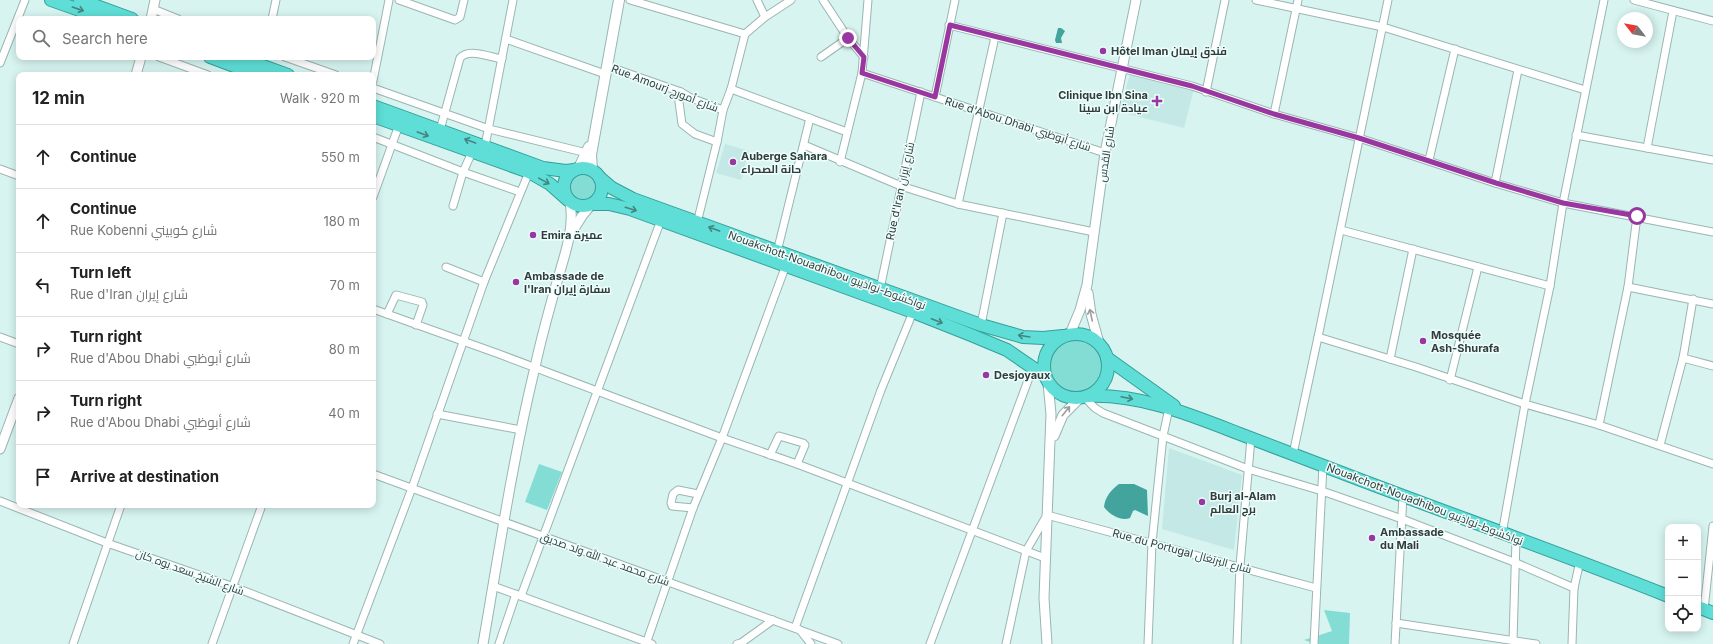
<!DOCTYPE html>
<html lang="en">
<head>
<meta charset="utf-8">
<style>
  :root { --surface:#fff; --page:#f2f2f2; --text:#222; --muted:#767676; --line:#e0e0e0 }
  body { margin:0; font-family:Inter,Cairo,sans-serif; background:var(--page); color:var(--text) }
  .controls { position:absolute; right:12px; bottom:12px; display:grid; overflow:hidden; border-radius:8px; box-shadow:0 2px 10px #0003 }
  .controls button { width:36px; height:36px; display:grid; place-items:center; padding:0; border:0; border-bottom:1px solid var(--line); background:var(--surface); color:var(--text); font:20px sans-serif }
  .compass { position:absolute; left:1617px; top:12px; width:36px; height:36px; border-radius:50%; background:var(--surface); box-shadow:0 2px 10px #0003; rotate:301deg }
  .stop { position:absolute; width:12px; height:12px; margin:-9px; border:3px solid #97379f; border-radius:50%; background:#fff }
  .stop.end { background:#97379f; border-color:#fff; box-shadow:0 1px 4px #0008 }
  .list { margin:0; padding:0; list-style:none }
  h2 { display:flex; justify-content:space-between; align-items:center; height:52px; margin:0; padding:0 16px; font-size:17px }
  h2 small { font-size:13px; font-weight:400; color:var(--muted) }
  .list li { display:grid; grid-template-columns:26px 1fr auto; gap:12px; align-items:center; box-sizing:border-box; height:64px; padding:0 16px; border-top:1px solid var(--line) }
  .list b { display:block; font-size:15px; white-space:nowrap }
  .list p { margin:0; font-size:13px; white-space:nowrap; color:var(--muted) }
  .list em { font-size:13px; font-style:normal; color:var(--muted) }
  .icon { flex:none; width:22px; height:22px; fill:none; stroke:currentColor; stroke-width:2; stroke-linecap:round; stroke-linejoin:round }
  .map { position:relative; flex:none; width:1713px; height:644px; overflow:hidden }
  .search { position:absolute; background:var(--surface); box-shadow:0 2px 10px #0003; left:16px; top:16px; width:360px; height:44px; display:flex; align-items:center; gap:10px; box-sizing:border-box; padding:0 14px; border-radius:8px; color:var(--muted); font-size:15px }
  .panel { position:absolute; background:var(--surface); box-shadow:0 2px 10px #0003; left:16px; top:72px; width:360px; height:436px; border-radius:8px }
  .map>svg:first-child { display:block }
  .built { fill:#c3e8e5 }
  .green { fill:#84ddd5 }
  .water { fill:#43a39d }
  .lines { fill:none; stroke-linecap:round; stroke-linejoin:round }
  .minor-casing { stroke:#9ab5b2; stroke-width:9 }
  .tertiary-casing { stroke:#9ab5b2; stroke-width:11 }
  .secondary-casing { stroke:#9ab5b2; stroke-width:12 }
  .trunk-casing { stroke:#349f99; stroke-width:14 }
  .minor { stroke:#fff; stroke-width:7 }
  .tertiary { stroke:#fff; stroke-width:9 }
  .secondary { stroke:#fff; stroke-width:10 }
  .trunk { stroke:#5eded6; stroke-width:12 }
  .oneway { stroke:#458581 }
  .oneway2 { stroke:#989e9d }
  .route { stroke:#97379f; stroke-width:5 }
  .poi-dot { fill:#97379f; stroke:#edfefc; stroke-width:1.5 }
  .labels { text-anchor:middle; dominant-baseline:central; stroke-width:3; stroke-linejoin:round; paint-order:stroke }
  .poi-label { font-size:11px; font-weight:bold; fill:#313c3b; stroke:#edfefc; text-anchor:start }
  .street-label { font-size:11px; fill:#313c3b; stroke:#edfefc }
</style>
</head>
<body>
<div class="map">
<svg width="1713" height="644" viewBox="0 0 1713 644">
  <rect width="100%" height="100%" fill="#d7f4f1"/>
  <g class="built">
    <polygon points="1130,73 1194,89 1184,128 1120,112"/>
    <polygon points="725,144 749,151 741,180 716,173"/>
    <polygon points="1169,448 1242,475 1234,550 1162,529"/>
  </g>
  <g class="green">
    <circle cx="583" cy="188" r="16"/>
    <circle cx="1077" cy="364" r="30"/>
    <polygon points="539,464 562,472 547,510 525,502"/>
    <polygon points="1324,610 1350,613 1349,644 1316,644 1304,640 1332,631"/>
  </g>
  <g class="water">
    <polygon points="1058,28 1061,28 1065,31 1061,38 1062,43 1056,43 1055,40"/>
    <path d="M1119,484H1134L1147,490L1148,516L1135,510L1133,511L1130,518C1121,522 1109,514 1104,507C1105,497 1111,490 1119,484Z"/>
  </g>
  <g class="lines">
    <g class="minor-casing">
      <g id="minor">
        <polyline points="399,0 455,20 460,17 464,0"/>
        <polyline points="630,0 745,34"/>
        <polyline points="757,0 765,17"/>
        <polyline points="823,0 848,38 864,57"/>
        <polyline points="1256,0 1383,27 1585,90"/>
        <polyline points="1634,0 1713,21"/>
        <polyline points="153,9 178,19"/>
        <polyline points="272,19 276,0"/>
        <polyline points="949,25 1192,86 1274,114 1359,138 1495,183 1563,203 1713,232"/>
        <polyline points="506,39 605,74"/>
        <polyline points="159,57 208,75"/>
        <polyline points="285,57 336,75"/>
        <polyline points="821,57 848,38"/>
        <polyline points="0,63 25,0"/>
        <polyline points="607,66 681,92 691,98 723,110"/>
        <polyline points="862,73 1105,153"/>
        <polyline points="373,81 389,0"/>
        <polyline points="373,88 489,129 587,153"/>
        <polyline points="731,89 847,132"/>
        <polyline points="681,92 679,102 682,124 695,134 717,142"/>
        <polyline points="1206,92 1225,0"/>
        <polyline points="935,97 955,0"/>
        <polyline points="1274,114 1298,0"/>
        <path d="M440,130L460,58C469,48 490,57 502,59"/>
        <polyline points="1576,135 1713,160"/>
        <polyline points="373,137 463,172 472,152"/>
        <polyline points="804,145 901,186 958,204 1094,232"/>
        <polyline points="485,146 513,0"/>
        <polyline points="1647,148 1673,11"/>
        <polyline points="1429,160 1455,49"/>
        <polyline points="840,162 862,73 868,0"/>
        <polyline points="0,169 19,176"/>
        <polyline points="1495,183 1518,70"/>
        <polyline points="373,197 399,125"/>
        <polyline points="958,204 995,37"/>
        <polyline points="453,206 463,172 520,192"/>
        <polyline points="697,223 717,142 723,110 731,89 745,34 765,17 791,0"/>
        <polyline points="1341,230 1550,286"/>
        <polyline points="777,252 810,118"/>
        <polyline points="446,267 484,282"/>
        <polyline points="1628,287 1713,304"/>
        <polyline points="880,289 921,92"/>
        <polyline points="373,309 499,354 722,438 797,464 1045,558"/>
        <polyline points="387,314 396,295 422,302 423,305 416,325"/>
        <polyline points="981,325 1003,213"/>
        <polyline points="0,337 19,344"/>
        <polyline points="1318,337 1416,367 1525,404 1599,425 1713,464"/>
        <polyline points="1683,358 1713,366"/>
        <polyline points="1390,359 1413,249"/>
        <polyline points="1450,380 1478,267"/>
        <polyline points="1084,397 1095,408 1103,413 1248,469 1322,491 1402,519 1514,562 1574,588"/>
        <polyline points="437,414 521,430"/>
        <polyline points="1599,425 1628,287 1637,216"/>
        <polyline points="1660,445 1683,358 1693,299"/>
        <polyline points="1293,454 1318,337 1388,0"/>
        <polyline points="770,455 779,436 803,443 805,445 797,464"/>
        <polyline points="373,474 838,644"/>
        <polyline points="0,501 107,543 234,587 380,644"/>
        <polyline points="693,508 672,506 671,503 673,494 678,490 698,494"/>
        <polyline points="1502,534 1525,404 1550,286 1563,203 1604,0"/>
        <polyline points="493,586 652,644"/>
        <polyline points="521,596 661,220"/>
        <polyline points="1704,610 1713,526"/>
        <polyline points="1396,623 1536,644"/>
        <polyline points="795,628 881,390 913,312"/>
        <polyline points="800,630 811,644"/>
        <polyline points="1513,641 1516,539"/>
        <polyline points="73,644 121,505"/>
        <polyline points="212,644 262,505"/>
        <polyline points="353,644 412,488 484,282 529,172"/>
        <polyline points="499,644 516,594"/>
        <polyline points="646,644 693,508 722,438 786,265"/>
        <polyline points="737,644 741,643 773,620"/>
        <polyline points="930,644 1033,367"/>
        <polyline points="1006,644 1026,551 1047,515 1316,588"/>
        <polyline points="1148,644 1152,543 1163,436 1169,408"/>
        <polyline points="1237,644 1240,566 1251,438"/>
        <polyline points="1314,644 1323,465"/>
        <polyline points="1395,644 1403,496"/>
        <polyline points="1572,644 1574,588 1580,561"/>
      </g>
    </g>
    <g class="tertiary-casing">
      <g id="tertiary">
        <polyline points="151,19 155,0"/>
        <polyline points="136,75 141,57"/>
        <polyline points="572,232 582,216 591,205"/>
        <polyline points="1088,293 1091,314 1099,343"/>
        <polyline points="1070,334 1080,310 1087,285 1105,153 1136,0"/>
        <polyline points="1054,436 1063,415 1080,398"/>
        <polyline points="0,449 19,398"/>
        <path d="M483,644C499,552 513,458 535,367C541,339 549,310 557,282C564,256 575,229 570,202"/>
        <polyline points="1047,644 1044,598 1051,414 1048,383"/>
      </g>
    </g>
    <g class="secondary-casing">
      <g id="secondary">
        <polyline points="579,168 589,147"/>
        <polyline points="592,170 591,155 594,138 619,0"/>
      </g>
    </g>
    <g class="trunk-casing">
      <g id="trunk">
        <polyline points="51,0 105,19"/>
        <polyline points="80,0 132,19"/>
        <polyline points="210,57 258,75"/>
        <polyline points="238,57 288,75"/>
        <polyline points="373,106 543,168 566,171 574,170"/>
        <polyline points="373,116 529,172 550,184 568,200"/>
        <circle cx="583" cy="187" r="19"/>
        <polyline points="599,177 612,188 633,199 981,325 1023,337 1043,338 1063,336"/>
        <polyline points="593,204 609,204 630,209 913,312 971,335 1007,350 1045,376"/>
        <circle cx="1076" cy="366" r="32"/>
        <polyline points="1107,358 1174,406"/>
        <path d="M1088,396C1141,394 1191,415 1240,434C1279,449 1319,464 1358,479C1461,518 1565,555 1668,596"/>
        <polyline points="1698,607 1713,613"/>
      </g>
    </g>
    <use href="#minor" class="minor"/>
    <use href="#tertiary" class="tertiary"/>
    <use href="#secondary" class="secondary"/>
    <use href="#trunk" class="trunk"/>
  </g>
  <defs><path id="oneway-shaft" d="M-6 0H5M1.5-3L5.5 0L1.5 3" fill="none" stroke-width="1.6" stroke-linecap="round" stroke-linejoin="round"/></defs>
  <g class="oneway">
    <use href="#oneway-shaft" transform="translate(78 9) rotate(19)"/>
    <use href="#oneway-shaft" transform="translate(423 134) rotate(20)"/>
    <use href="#oneway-shaft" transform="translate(470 141) rotate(-160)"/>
    <use href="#oneway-shaft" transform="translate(544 181) rotate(29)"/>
    <use href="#oneway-shaft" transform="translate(631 209) rotate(17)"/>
    <use href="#oneway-shaft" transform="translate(714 229) rotate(-160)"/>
    <use href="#oneway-shaft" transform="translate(937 321) rotate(21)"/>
    <use href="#oneway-shaft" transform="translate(1024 336) rotate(-171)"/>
    <use href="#oneway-shaft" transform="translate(1127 398) rotate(12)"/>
  </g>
  <g class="oneway2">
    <use href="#oneway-shaft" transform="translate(1091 315) rotate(-102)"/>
    <use href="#oneway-shaft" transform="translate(1066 411) rotate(-51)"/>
  </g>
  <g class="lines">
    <polyline class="route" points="848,38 864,57 862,73 935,97 950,25 1192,86 1274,114 1359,138 1496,183 1563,203 1637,216"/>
  </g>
  <g class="poi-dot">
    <circle cx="1103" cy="51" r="4"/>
    <path d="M1155 95h4v4h4v4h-4v4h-4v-4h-4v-4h4z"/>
    <circle cx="733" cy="162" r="4"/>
    <circle cx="533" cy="235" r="4"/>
    <circle cx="516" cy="282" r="4"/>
    <circle cx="1423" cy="341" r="4"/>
    <circle cx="986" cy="375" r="4"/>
    <circle cx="1202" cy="502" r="4"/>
    <circle cx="1372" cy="538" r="4"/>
  </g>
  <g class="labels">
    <g class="poi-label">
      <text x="1111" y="51">Hôtel Iman فندق إيمان</text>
      <text x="1148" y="95" text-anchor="end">Clinique Ibn Sina<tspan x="1148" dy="13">عيادة ابن سينا</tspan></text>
      <text x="741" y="156">Auberge Sahara<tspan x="741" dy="13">حانة الصحراء</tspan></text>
      <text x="541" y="235">Emira عميرة</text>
      <text x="524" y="276">Ambassade de<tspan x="524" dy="13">l'Iran سفارة إيران</tspan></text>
      <text x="1431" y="335">Mosquée<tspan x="1431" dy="13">Ash-Shurafa</tspan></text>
      <text x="994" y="375">Desjoyaux</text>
      <text x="1210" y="496">Burj al-Alam<tspan x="1210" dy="13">برج العالم</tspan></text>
      <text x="1380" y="532">Ambassade<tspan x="1380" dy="13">du Mali</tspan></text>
    </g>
    <g class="street-label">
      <text transform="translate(665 88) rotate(21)">Rue Amourj شارع أمورج</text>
      <text transform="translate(1018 124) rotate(18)">Rue d'Abou Dhabi شارع أبوظبي</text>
      <text transform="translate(1106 154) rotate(-81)">شارع القدس</text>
      <text transform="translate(900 191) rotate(-78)">Rue d'Iran شارع إيران</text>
      <text transform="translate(827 270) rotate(20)">Nouakchott-Nouadhibou نواكشوط-نواذيبو</text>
      <text transform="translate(1425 504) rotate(21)">Nouakchott-Nouadhibou نواكشوط-نواذيبو</text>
      <text transform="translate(1182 551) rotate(15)">Rue du Portugal شارع البرتغال</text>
      <text transform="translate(605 559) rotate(20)">شارع محمد عبد الله ولد صديق</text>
      <text transform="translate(190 572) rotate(20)">شارع الشيخ سعد بوه كان</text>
    </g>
  </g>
</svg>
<div class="controls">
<button>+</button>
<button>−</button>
<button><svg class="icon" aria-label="locate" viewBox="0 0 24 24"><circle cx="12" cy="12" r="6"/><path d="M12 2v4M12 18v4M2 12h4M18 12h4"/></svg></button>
</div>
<svg class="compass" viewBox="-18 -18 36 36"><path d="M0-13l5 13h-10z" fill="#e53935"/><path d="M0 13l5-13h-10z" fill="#767676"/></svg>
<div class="stop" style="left:1637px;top:216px"></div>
<div class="stop end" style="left:848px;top:38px"></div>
<div class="search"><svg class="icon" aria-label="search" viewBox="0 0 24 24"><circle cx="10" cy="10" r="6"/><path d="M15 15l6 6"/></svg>Search here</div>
<section class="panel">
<h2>12 min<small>Walk · 920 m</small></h2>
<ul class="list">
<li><svg class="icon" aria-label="ahead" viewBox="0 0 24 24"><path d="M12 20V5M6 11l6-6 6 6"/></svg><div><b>Continue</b></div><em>550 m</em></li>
<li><svg class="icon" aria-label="ahead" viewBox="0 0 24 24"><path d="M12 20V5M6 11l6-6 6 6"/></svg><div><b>Continue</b><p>Rue Kobenni شارع كوبيني</p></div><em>180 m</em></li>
<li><svg class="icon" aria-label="left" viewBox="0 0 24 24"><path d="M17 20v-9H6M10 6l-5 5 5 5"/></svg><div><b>Turn left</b><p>Rue d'Iran شارع إيران</p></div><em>70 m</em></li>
<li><svg class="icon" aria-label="right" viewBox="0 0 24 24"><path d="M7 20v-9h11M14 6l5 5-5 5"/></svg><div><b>Turn right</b><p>Rue d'Abou Dhabi شارع أبوظبي</p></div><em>80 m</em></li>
<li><svg class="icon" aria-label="right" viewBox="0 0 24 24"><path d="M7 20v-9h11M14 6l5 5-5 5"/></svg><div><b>Turn right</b><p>Rue d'Abou Dhabi شارع أبوظبي</p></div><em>40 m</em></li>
<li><svg class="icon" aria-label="arrive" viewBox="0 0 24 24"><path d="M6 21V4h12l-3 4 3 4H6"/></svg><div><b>Arrive at destination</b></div></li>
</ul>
</section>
</div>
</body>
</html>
